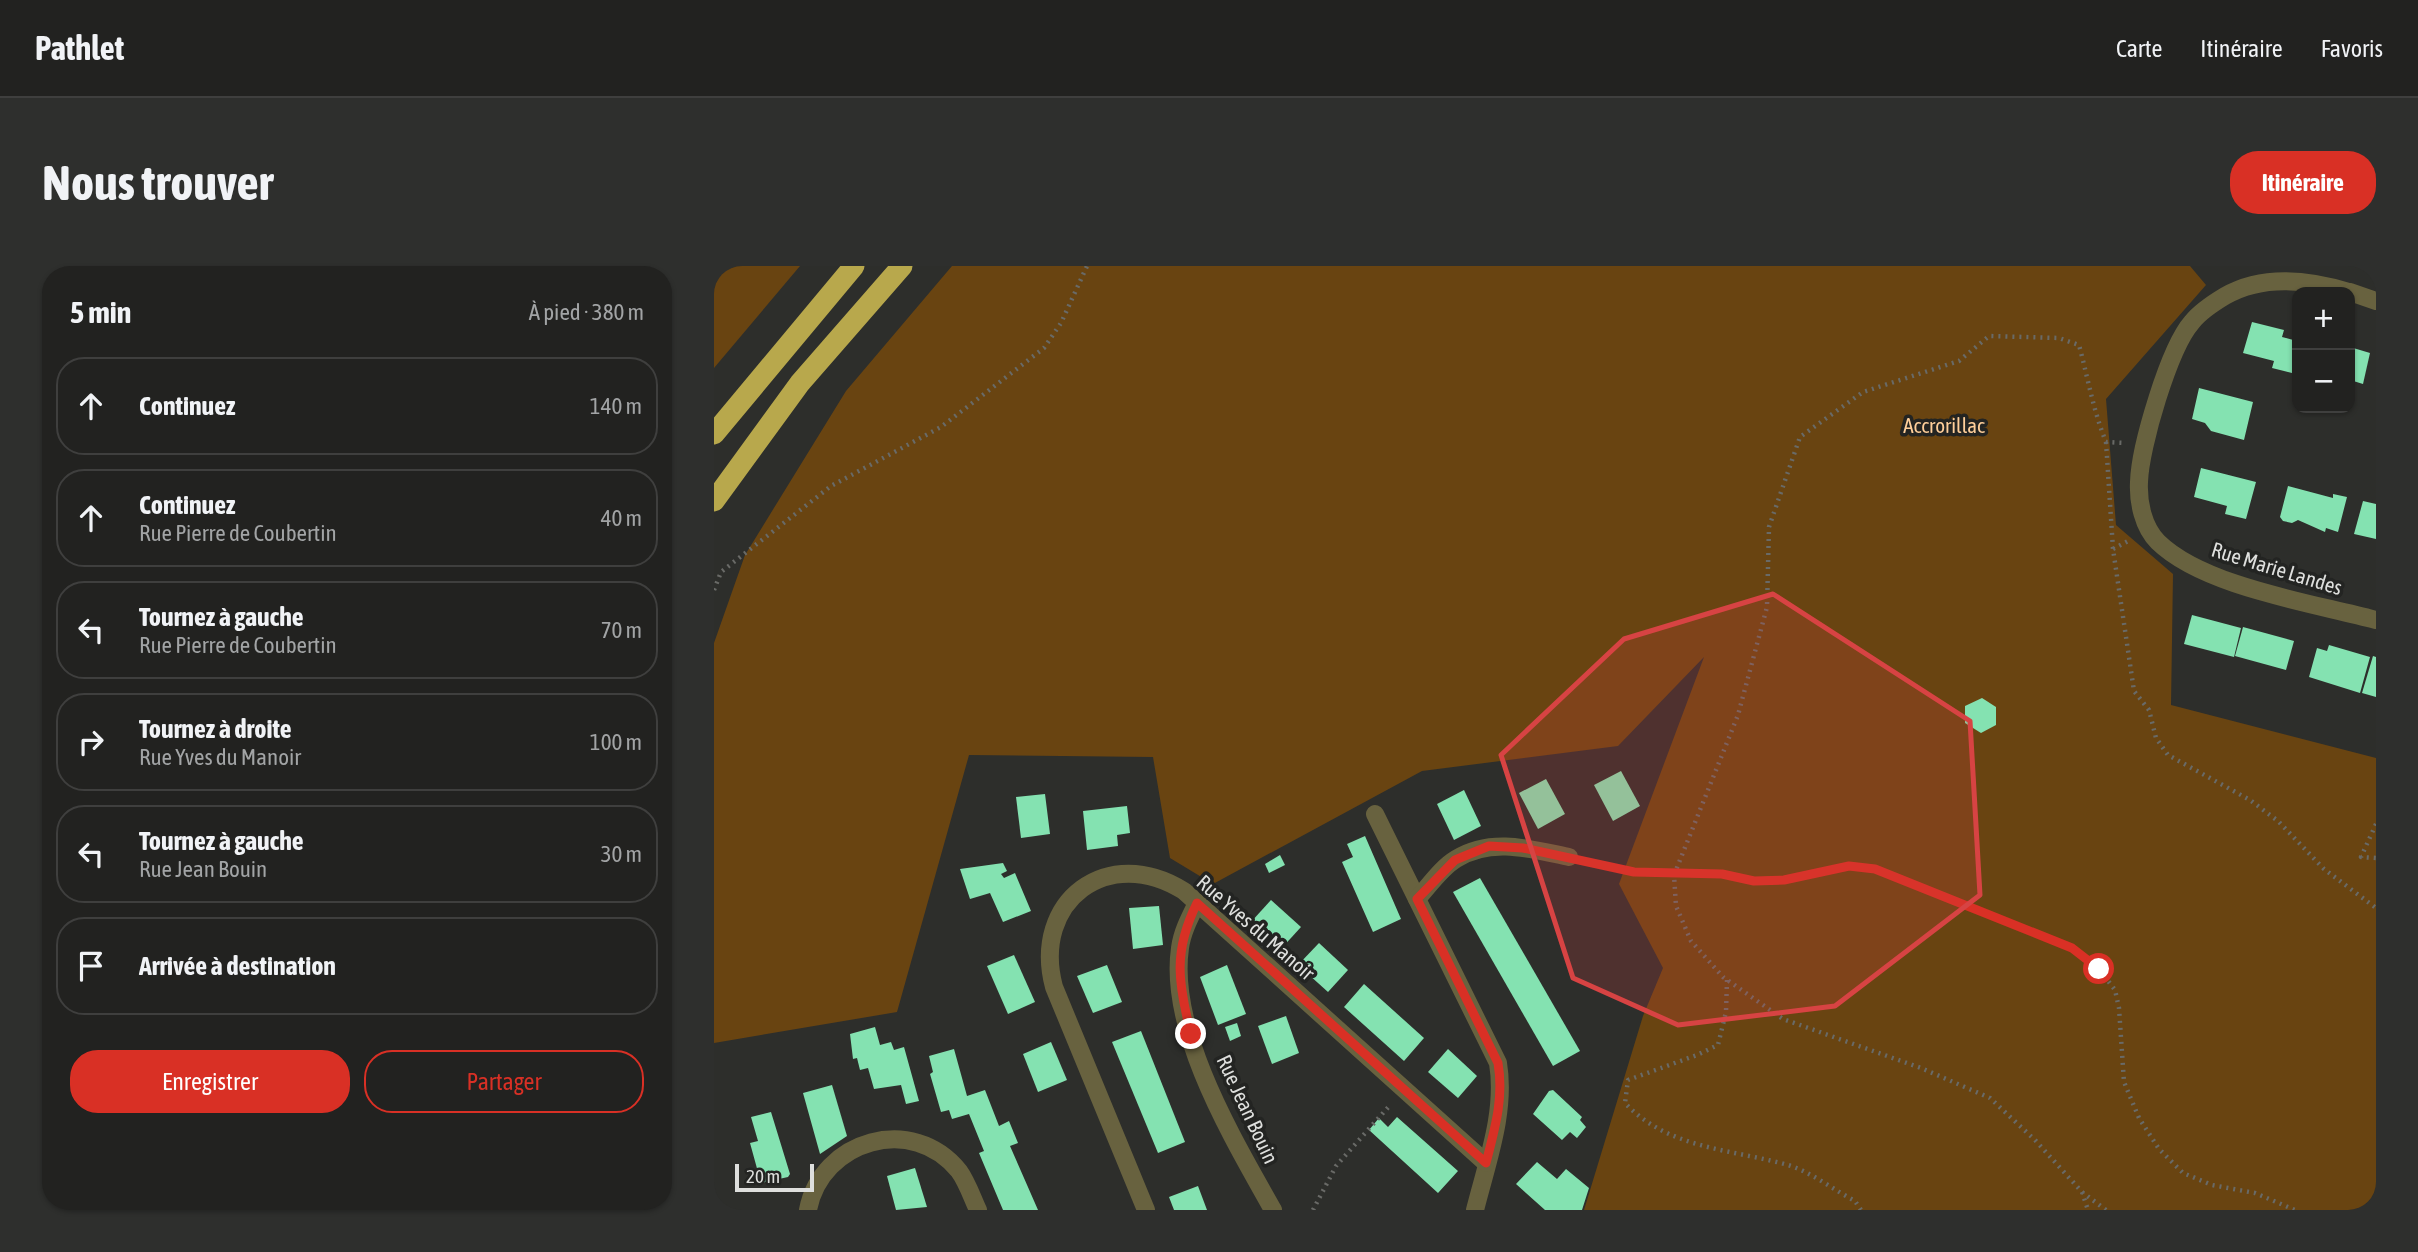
<!DOCTYPE html>
<html lang="fr">
<head>
<meta charset="utf-8">
<style>
  :root { --surface:#222220; --page:#2e2f2d; --text:#f1f3f6; --muted:#a2a4a5; --line:#3f3f3e; --accent:#d93025 }
  body { margin:0; font-family:"Asap Condensed",sans-serif; background:var(--page); color:var(--text) }
  .controls { position:absolute; right:21px; top:21px; display:grid; overflow:hidden; border-radius:14px; box-shadow:0 2px 5px #0004 }
  .controls button { width:63px; height:63px; display:grid; place-items:center; padding:0; border:0; border-bottom:2px solid var(--line); background:var(--surface); color:var(--text); font:35px sans-serif }
  .scale { position:absolute; left:21px; bottom:18px; width:79px; box-sizing:border-box; padding-left:7px; border:4px solid #dedfdd; border-top:0; font-size:19px; line-height:24px; white-space:nowrap; color:#dedfdd; -webkit-text-stroke:5px #232422; paint-order:stroke }
  .stop { position:absolute; width:21px; height:21px; margin:-16px; border:5px solid #d93025; border-radius:50%; background:#fff }
  .stop.end { background:#d93025; border-color:#fff; box-shadow:0 2px 7px #0008 }
  .list { margin:0; padding:0; list-style:none }
  h2 { display:flex; justify-content:space-between; align-items:center; height:91px; margin:0; padding:0 28px; font-size:30px }
  h2 small { font-size:23px; font-weight:400; color:var(--muted) }
  .list li { display:grid; grid-template-columns:46px 1fr auto; gap:21px; align-items:center; box-sizing:border-box; height:98px; margin:0 14px 14px; padding:0 14px; border:2px solid var(--line); border-radius:28px }
  .list b { display:block; font-size:26px; white-space:nowrap }
  .list p { margin:0; font-size:23px; white-space:nowrap; color:var(--muted) }
  .list em { font-size:23px; font-style:normal; color:var(--muted) }
  .actions { display:flex; gap:14px; padding:21px 28px }
  .actions a { flex:1; padding:16px 0; border:2px solid var(--accent); border-radius:28px; text-align:center; font-size:24px; color:var(--accent) }
  .actions .main { background:var(--accent); color:#fff }
  .icon { flex:none; width:38px; height:38px; fill:none; stroke:currentColor; stroke-width:2; stroke-linecap:round; stroke-linejoin:round }
  .map { position:relative; flex:none; width:1662px; height:944px; overflow:hidden; border-radius:28px }
  header { display:flex; align-items:center; gap:42px; box-sizing:border-box; height:98px; padding:0 35px; background:var(--surface); border-bottom:2px solid var(--line) }
  header strong { font-size:33px }
  nav { display:flex; gap:38px; margin-inline-start:auto; font-size:24px }
  .intro { display:flex; align-items:center; justify-content:space-between; box-sizing:border-box; height:168px; padding:0 42px }
  h1 { margin:0; font-size:49px }
  .button { padding:18px 32px; border-radius:28px; background:var(--accent); color:#fff; font-size:24px; font-weight:700 }
  main { display:flex; gap:42px; padding:0 42px }
  aside { flex:1; background:var(--surface); border-radius:28px; box-shadow:0 2px 5px #0004 }
  .map>svg:first-child { display:block }
  .green { fill:#694411 }
  .building { fill:#84e2b1 }
  .lines { fill:none; stroke-linecap:round; stroke-linejoin:round }
  .path { stroke:#696a67; stroke-width:4.5; stroke-dasharray:2 5; stroke-linecap:butt }
  .minor { stroke:#68623f; stroke-width:18 }
  .highway { stroke:#b8a84c; stroke-width:21 }
  .route { stroke:#d93025; stroke-width:9 }
  .marked { fill:#d74343; fill-opacity:0.2; stroke:#d74343; stroke-width:5; stroke-linejoin:round }
  .labels { text-anchor:middle; dominant-baseline:central; stroke-width:7; stroke-linejoin:round; paint-order:stroke }
  .park-label { font-size:21px; fill:#ffcf9a; stroke:#232422 }
  .street-label { font-size:21px; fill:#dedfdd; stroke:#232422 }
</style>
</head>
<body>
<header>
<strong>Pathlet</strong>
<nav><a>Carte</a><a>Itinéraire</a><a>Favoris</a></nav>
</header>
<div class="intro"><h1>Nous trouver</h1><a class="button">Itinéraire</a></div>
<main>
<aside>
<h2>5 min<small>À pied · 380 m</small></h2>
<ul class="list">
<li><svg class="icon" aria-label="ahead" viewBox="0 0 24 24"><path d="M12 20V5M6 11l6-6 6 6"/></svg><div><b>Continuez</b></div><em>140 m</em></li>
<li><svg class="icon" aria-label="ahead" viewBox="0 0 24 24"><path d="M12 20V5M6 11l6-6 6 6"/></svg><div><b>Continuez</b><p>Rue Pierre de Coubertin</p></div><em>40 m</em></li>
<li><svg class="icon" aria-label="left" viewBox="0 0 24 24"><path d="M17 20v-9H6M10 6l-5 5 5 5"/></svg><div><b>Tournez à gauche</b><p>Rue Pierre de Coubertin</p></div><em>70 m</em></li>
<li><svg class="icon" aria-label="right" viewBox="0 0 24 24"><path d="M7 20v-9h11M14 6l5 5-5 5"/></svg><div><b>Tournez à droite</b><p>Rue Yves du Manoir</p></div><em>100 m</em></li>
<li><svg class="icon" aria-label="left" viewBox="0 0 24 24"><path d="M17 20v-9H6M10 6l-5 5 5 5"/></svg><div><b>Tournez à gauche</b><p>Rue Jean Bouin</p></div><em>30 m</em></li>
<li><svg class="icon" aria-label="arrive" viewBox="0 0 24 24"><path d="M6 21V4h12l-3 4 3 4H6"/></svg><div><b>Arrivée à destination</b></div></li>
</ul>
<div class="actions"><a class="main">Enregistrer</a><a>Partager</a></div>
</aside>
<div class="map">
<svg width="1662" height="944" viewBox="0 0 1662 944">
  <rect width="100%" height="100%" fill="#2d2e2b"/>
  <g class="green">
    <polygon points="0,0 86,0 0,102"/>
    <polygon points="238,0 1476,0 1492,19 1392,133 1402,259 1459,308 1457,439 1662,492 1662,944 870,944 929,750 949,702 905,618 990,391 904,480 708,505 499,618 456,592 439,491 255,489 183,746 0,777 0,377 31,289 132,125"/>
  </g>
  <g class="building">
    <polygon points="1538,56 1570,64 1568,71 1583,75 1582,108 1558,102 1560,95 1529,87"/>
    <polygon points="1636,81 1656,87 1649,118 1636,114"/>
    <polygon points="1485,122 1539,136 1530,174 1497,165 1491,157 1478,153"/>
    <polygon points="1487,202 1542,216 1532,253 1511,248 1513,240 1480,231"/>
    <polygon points="1574,220 1619,232 1619,228 1633,231 1624,266 1612,262 1611,266 1584,254 1578,257 1569,255 1566,251"/>
    <polygon points="1649,235 1662,238 1662,273 1640,268"/>
    <polygon points="1478,349 1527,362 1520,391 1470,378"/>
    <polygon points="1529,361 1580,375 1572,404 1521,390"/>
    <polygon points="1615,379 1656,391 1646,427 1595,411 1603,382 1613,385"/>
    <polygon points="1659,390 1662,391 1662,431 1648,427"/>
    <polygon points="1268,432 1282,441 1282,459 1267,467 1251,457 1251,440"/>
    <polygon points="907,505 926,540 899,555 880,519"/>
    <polygon points="832,513 851,548 824,563 805,527"/>
    <polygon points="750,524 767,560 740,574 723,538"/>
    <polygon points="331,528 336,568 307,572 302,531"/>
    <polygon points="413,540 416,567 403,569 404,580 373,584 369,545"/>
    <polygon points="651,570 687,653 659,666 628,596 639,591 633,578"/>
    <polygon points="566,589 571,599 555,607 551,598"/>
    <polygon points="289,597 293,605 287,608 290,612 301,607 317,645 289,656 276,627 256,633 246,603"/>
    <polygon points="766,612 866,785 839,800 739,626"/>
    <polygon points="557,634 587,661 566,684 537,656"/>
    <polygon points="445,640 449,679 419,683 415,642"/>
    <polygon points="605,677 634,704 614,726 584,699"/>
    <polygon points="300,689 321,736 294,748 273,700"/>
    <polygon points="393,699 408,736 379,747 363,710"/>
    <polygon points="513,699 532,748 504,759 486,711"/>
    <polygon points="650,718 710,772 690,795 630,741"/>
    <polygon points="572,750 585,787 558,798 544,760"/>
    <polygon points="523,757 527,770 516,775 511,761"/>
    <polygon points="161,761 166,779 177,776 180,784 190,781 205,835 192,838 187,819 160,823 154,802 146,804 143,792 139,793 136,768"/>
    <polygon points="427,765 471,876 444,887 398,776"/>
    <polygon points="337,776 353,814 324,826 309,788"/>
    <polygon points="240,783 253,830 271,824 285,860 295,855 304,877 296,880 324,944 289,944 265,887 270,885 255,848 238,853 235,844 227,846 216,808 219,806 215,790"/>
    <polygon points="734,783 763,810 744,832 714,806"/>
    <polygon points="118,819 133,870 106,888 89,827"/>
    <polygon points="839,824 868,851 866,854 872,861 863,872 856,866 848,874 819,848 835,825"/>
    <polygon points="57,846 76,908 74,911 47,917 36,877 44,875 37,851"/>
    <polygon points="683,851 744,905 724,927 655,864 665,852 674,861"/>
    <polygon points="823,896 843,913 852,903 875,922 868,944 831,944 802,918"/>
    <polygon points="201,902 213,941 182,944 173,910"/>
    <polygon points="484,920 493,944 460,944 455,931"/>
  </g>
  <g class="lines">
    <g class="path">
      <polyline points="1392,176 1399,283 1420,425 1435,444 1442,472 1454,489 1536,534 1564,555 1610,603 1662,642"/>
      <polyline points="1399,283 1416,274"/>
      <polyline points="0,324 7,306 117,220 227,161 330,82 347,57 373,0"/>
      <polyline points="1662,558 1647,591 1662,592"/>
      <polyline points="874,595 921,606 1008,608 1039,615 1070,614 1135,600 1161,603 1358,682 1385,703 1401,724 1405,742 1410,816 1425,852 1445,883 1469,907 1498,919 1541,927 1581,944"/>
      <path d="M1013,714L1012,746L1004,779L983,789L914,814L911,837C954,883 1017,883 1074,899C1097,906 1120,924 1141,935L1147,944"/>
      <polyline points="1368,926 1374,944"/>
      <polyline points="599,944 622,900 677,838"/>
      <path d="M1392,944L1368,926L1321,874L1276,832L1207,802L1069,753L1009,711L977,675L962,640L960,609L1024,449L1053,341L1055,261L1086,171L1149,126L1245,95L1275,70L1345,72L1365,79C1374,112 1379,144 1392,176L1411,177"/>
    </g>
    <g class="minor">
      <path d="M1635,26C1596,14 1549,8 1511,30C1501,36 1485,47 1478,56C1455,82 1426,181 1425,216C1424,236 1429,261 1444,276C1490,321 1599,337 1662,354"/>
      <polyline points="1636,26 1662,35"/>
      <path d="M661,548L784,797C792,846 773,896 761,944"/>
      <path d="M703,633C715,620 727,602 742,593C777,571 817,583 855,591"/>
      <path d="M483,637C476,651 468,666 466,682C454,766 520,874 559,944"/>
      <path d="M94,944C107,874 199,847 245,905C253,916 258,931 264,944"/>
      <path d="M432,944L340,721C317,635 394,577 470,625L772,897"/>
    </g>
    <g class="highway">
      <polyline points="0,168 140,0"/>
      <polyline points="0,235 86,117 188,0"/>
    </g>
  </g>
  <g class="lines">
    <path class="route" d="M477,768C464,717 459,685 483,637L772,897C781,862 790,832 784,797L703,633L741,594L775,580L809,582L920,606L1008,608L1040,615L1070,614L1135,600L1161,603L1358,682L1385,703"/>
  </g>
  <path class="marked" d="M1059,328L1256,455L1266,629L1121,740L964,759L859,712L787,489L910,373Z"/>
  <g class="labels">
    <g class="park-label">
      <text x="1230" y="159">Accrorillac</text>
    </g>
    <g class="street-label">
      <text transform="translate(1563 302) rotate(17)">Rue Marie Landes</text>
      <text transform="translate(542 661) rotate(41)">Rue Yves du Manoir</text>
      <text transform="translate(534 843) rotate(65)">Rue Jean Bouin</text>
    </g>
  </g>
</svg>
<div class="controls">
<button>+</button>
<button>−</button>
</div>
<div class="scale">20 m</div>
<div class="stop" style="left:1385px;top:703px"></div>
<div class="stop end" style="left:477px;top:768px"></div>
</div>
</main>
</body>
</html>
